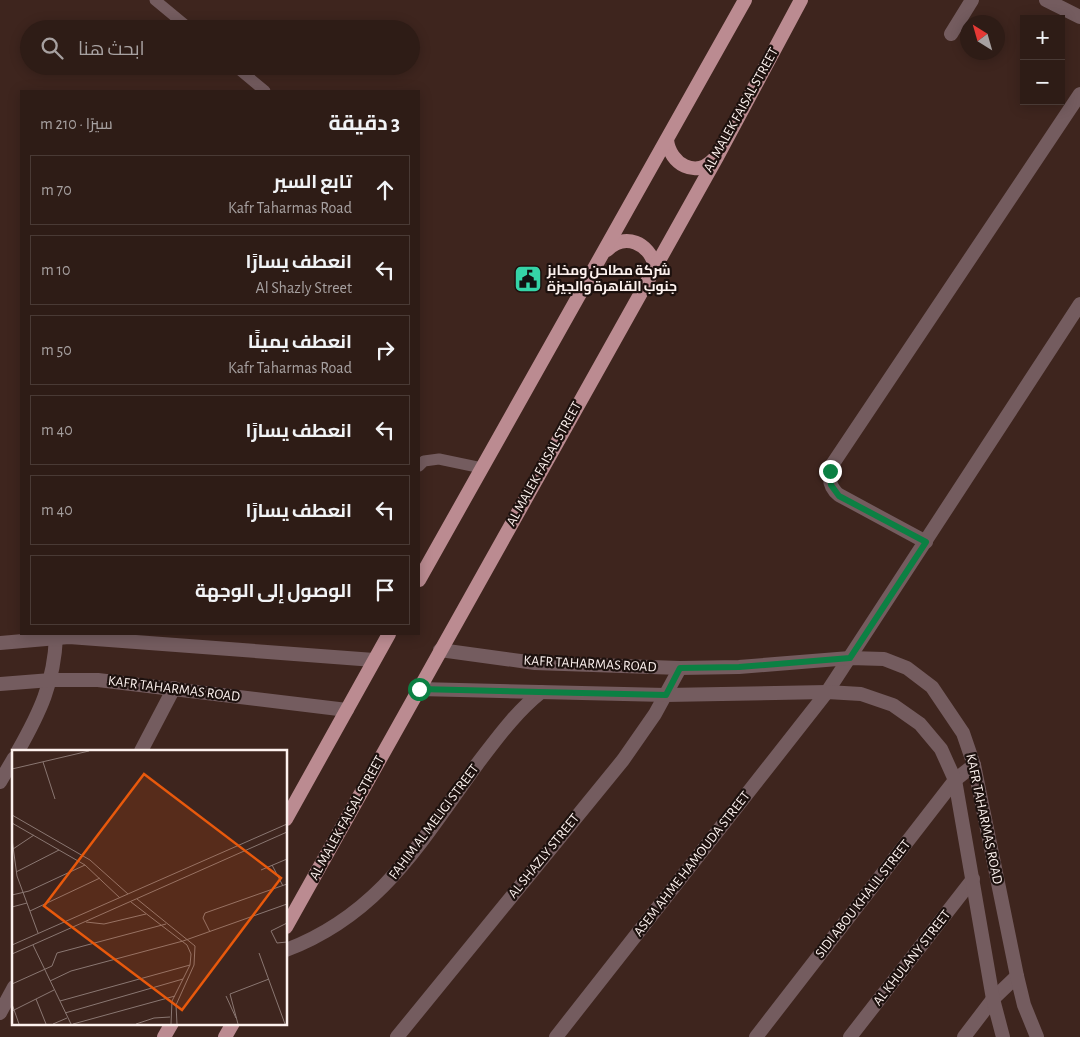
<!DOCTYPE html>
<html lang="ar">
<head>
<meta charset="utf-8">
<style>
  :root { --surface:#2e1c16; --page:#3a2923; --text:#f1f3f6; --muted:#a7a1a1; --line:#493a35 }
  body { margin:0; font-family:"Alegreya Sans",Cairo,sans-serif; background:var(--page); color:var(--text); direction:rtl }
  .controls { position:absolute; right:15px; top:15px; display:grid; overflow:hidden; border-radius:0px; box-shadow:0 2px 12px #0003 }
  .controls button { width:45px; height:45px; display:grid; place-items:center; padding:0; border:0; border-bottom:1px solid var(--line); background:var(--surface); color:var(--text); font:25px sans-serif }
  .compass { position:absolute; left:960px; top:15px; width:45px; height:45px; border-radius:50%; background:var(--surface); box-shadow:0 2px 12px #0003; rotate:323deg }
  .stop { position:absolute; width:15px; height:15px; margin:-11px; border:4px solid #0b8043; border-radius:50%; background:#fff }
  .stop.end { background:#0b8043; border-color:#fff; box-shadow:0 1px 5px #0008 }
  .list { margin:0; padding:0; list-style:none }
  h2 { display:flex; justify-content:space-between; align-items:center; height:65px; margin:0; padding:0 20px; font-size:21px }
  h2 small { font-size:16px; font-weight:400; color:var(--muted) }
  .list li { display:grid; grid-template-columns:32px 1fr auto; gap:15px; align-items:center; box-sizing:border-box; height:70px; margin:0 10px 10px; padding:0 10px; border:1px solid var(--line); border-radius:0px }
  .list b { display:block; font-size:19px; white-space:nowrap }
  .list p { margin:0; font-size:16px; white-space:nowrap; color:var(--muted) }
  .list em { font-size:16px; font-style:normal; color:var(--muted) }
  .icon { flex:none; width:28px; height:28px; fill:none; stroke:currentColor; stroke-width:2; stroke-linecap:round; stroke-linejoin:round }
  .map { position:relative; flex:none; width:1080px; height:1037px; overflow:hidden; direction:ltr }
  .search { position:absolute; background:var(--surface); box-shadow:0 2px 12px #0003; left:20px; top:20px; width:400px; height:55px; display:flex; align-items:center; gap:12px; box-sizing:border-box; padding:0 18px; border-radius:28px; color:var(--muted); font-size:19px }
  .panel { position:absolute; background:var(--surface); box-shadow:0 2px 12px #0003; left:20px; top:90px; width:400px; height:545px; border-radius:0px; direction:rtl }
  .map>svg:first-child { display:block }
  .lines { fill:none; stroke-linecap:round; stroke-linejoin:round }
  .service { stroke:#745c5f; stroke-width:11 }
  .minor { stroke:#745c5f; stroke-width:14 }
  .tertiary { stroke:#745c5f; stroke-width:14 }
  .primary { stroke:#bb8b91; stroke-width:14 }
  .route { stroke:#0b8043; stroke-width:6 }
  .labels { text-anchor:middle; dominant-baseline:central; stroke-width:4.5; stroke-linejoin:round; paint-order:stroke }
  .street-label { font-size:14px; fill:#fdf2ef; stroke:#1d110e }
  .poi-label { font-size:14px; font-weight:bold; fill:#fdf2ef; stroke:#1d110e; text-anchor:start }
  .inset-road { fill:none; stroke:#8a7772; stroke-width:1 }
  .view { fill:#e8590c; fill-opacity:0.15; stroke:#e8590c; stroke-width:2.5 }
  .inset-edge { fill:none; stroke:#fdf2ef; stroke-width:2.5 }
</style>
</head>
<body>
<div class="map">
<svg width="1080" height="1037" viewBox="0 0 1080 1037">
  <rect width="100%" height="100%" fill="#3e251e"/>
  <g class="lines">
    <g class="service">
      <polyline points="155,0 190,29"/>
      <polyline points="235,66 265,91"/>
      <polyline points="419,466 424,461 439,459 482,468"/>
    </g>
    <g class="minor">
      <polyline points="1046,0 1080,17"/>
      <polyline points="951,34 972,0"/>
      <path d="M926,542L839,495C829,487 828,477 832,465L1080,94"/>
      <path d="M18,751C40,712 54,683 56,637"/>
      <polyline points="141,751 174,688"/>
      <polyline points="0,782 14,758"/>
      <path d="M286,950C381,914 421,841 478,763C498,737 515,713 541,692"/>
      <polyline points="0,1013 14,987"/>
      <polyline points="397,1037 623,760 655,714 680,668"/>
      <polyline points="556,1037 827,692 1080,304"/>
      <polyline points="756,1037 955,780 974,765"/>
      <polyline points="850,1037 973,879"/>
      <polyline points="964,1037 993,999 1017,976"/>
    </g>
    <g class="tertiary">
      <polyline points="0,643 69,637 374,660"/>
      <polyline points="440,650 535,663 680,668 739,667 850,658 884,659 907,668 932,687 963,733 974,765 1017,976 1024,1005 1037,1037"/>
      <polyline points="0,684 51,680 98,680 347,710"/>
      <polyline points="419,689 666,695 827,692 861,694 893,705 920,724 941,749 955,780 993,999 1003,1037"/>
    </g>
    <g class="primary">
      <path d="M667,140C670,164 696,179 714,159"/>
      <path d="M607,250C625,232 649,243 655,266"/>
      <polyline points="419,580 745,0"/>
      <polyline points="286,819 389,634"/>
      <polyline points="286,927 717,157 801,0"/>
      <polyline points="164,1037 172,1023"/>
      <polyline points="225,1037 233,1023"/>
    </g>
  </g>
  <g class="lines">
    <polyline class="route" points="419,689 666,695 680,668 739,667 850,658 926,542 839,496 831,485 830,471"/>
  </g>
  <defs>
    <g id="civic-square" transform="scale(1.4375)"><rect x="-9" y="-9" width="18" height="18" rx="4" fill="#35d4a7" stroke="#1d110e"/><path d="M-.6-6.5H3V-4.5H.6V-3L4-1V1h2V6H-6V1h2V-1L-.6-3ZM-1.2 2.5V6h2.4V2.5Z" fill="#111"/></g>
  </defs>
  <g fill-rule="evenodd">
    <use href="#civic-square" x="528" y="279"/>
  </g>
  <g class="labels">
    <g class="street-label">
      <text transform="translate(741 110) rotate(-61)">AL MALEK FAISAL STREET</text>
      <text transform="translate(544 464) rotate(-61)">AL MALEK FAISAL STREET</text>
      <text transform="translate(590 664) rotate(3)">KAFR TAHARMAS ROAD</text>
      <text transform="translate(174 689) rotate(7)">KAFR TAHARMAS ROAD</text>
      <text transform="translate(347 818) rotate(-61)">AL MALEK FAISAL STREET</text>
      <text transform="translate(984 819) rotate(78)">KAFR TAHARMAS ROAD</text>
      <text transform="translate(434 822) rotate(-53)">FAHIM AL MELIGI STREET</text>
      <text transform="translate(544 856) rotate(-51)">AL SHAZLY STREET</text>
      <text transform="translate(692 864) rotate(-52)">ASEM AHME HAMOUDA STREET</text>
      <text transform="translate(863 899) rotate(-52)">SIDI ABOU KHALIL STREET</text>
      <text transform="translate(912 958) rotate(-52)">AL KHULANY STREET</text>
    </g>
    <g class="poi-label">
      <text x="547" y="271">شركة مطاحن ومخابز<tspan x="547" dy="16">جنوب القاهرة والجيزة</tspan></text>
    </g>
  </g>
  <g transform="translate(12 750)">
    <rect width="275" height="275" fill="#3e251e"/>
    <path class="inset-road" d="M31,12L43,49M0,19L77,1M0,65L78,110L116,144M0,73L73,115L108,148M0,89L5,126L26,183M1,99L22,85M260,115L271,136M249,120L275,109M4,122L47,100M0,145L17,141L73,115M125,149L183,196L182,215L164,255L165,274M119,152L175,195L179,204L178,215L160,251L159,274M0,157L15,153M18,161L88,128M74,172L92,174L134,164M275,173L259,181L265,193L275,192M198,182L191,168L193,163L275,134M0,195L275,74M21,195L59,274M247,203L273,274M0,204L275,82M38,231L59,221L171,191L275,154M0,234L40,216L45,203L154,174M214,246L224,268M24,249L34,274M48,251L178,215M0,254L7,274M0,261L42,240M53,263L171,229M41,274L55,268M61,274L163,246M124,274L142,268L158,267M226,274L218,244L257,229"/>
    <path class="view" d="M132,24L269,128L170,260L32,156Z"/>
    <rect width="275" height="275" class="inset-edge"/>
  </g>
</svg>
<div class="controls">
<button>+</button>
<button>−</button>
</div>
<svg class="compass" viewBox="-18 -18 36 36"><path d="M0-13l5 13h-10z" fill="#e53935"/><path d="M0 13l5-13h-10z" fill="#a7a1a1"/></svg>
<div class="stop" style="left:419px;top:689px"></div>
<div class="stop end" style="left:830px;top:471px"></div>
<div class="search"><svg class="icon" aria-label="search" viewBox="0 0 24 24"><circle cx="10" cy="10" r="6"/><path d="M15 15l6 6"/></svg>ابحث هنا</div>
<section class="panel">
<h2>3 دقيقة<small>سيرًا · 210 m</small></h2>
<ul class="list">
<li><svg class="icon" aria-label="ahead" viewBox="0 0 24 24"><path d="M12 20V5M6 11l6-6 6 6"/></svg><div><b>تابع السير</b><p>Kafr Taharmas Road</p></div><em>70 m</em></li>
<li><svg class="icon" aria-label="left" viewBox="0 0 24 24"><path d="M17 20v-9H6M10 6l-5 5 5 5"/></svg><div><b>انعطف يسارًا</b><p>Al Shazly Street</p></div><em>10 m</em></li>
<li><svg class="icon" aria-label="right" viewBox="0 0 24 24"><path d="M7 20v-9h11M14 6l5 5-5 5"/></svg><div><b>انعطف يمينًا</b><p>Kafr Taharmas Road</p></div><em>50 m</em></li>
<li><svg class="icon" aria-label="left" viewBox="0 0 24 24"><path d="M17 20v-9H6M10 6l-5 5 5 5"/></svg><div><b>انعطف يسارًا</b></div><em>40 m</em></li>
<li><svg class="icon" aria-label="left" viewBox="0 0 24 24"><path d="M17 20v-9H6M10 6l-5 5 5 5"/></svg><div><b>انعطف يسارًا</b></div><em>40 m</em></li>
<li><svg class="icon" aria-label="arrive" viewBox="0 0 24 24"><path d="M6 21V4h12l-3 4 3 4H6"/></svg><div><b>الوصول إلى الوجهة</b></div></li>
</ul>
</section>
</div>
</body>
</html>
